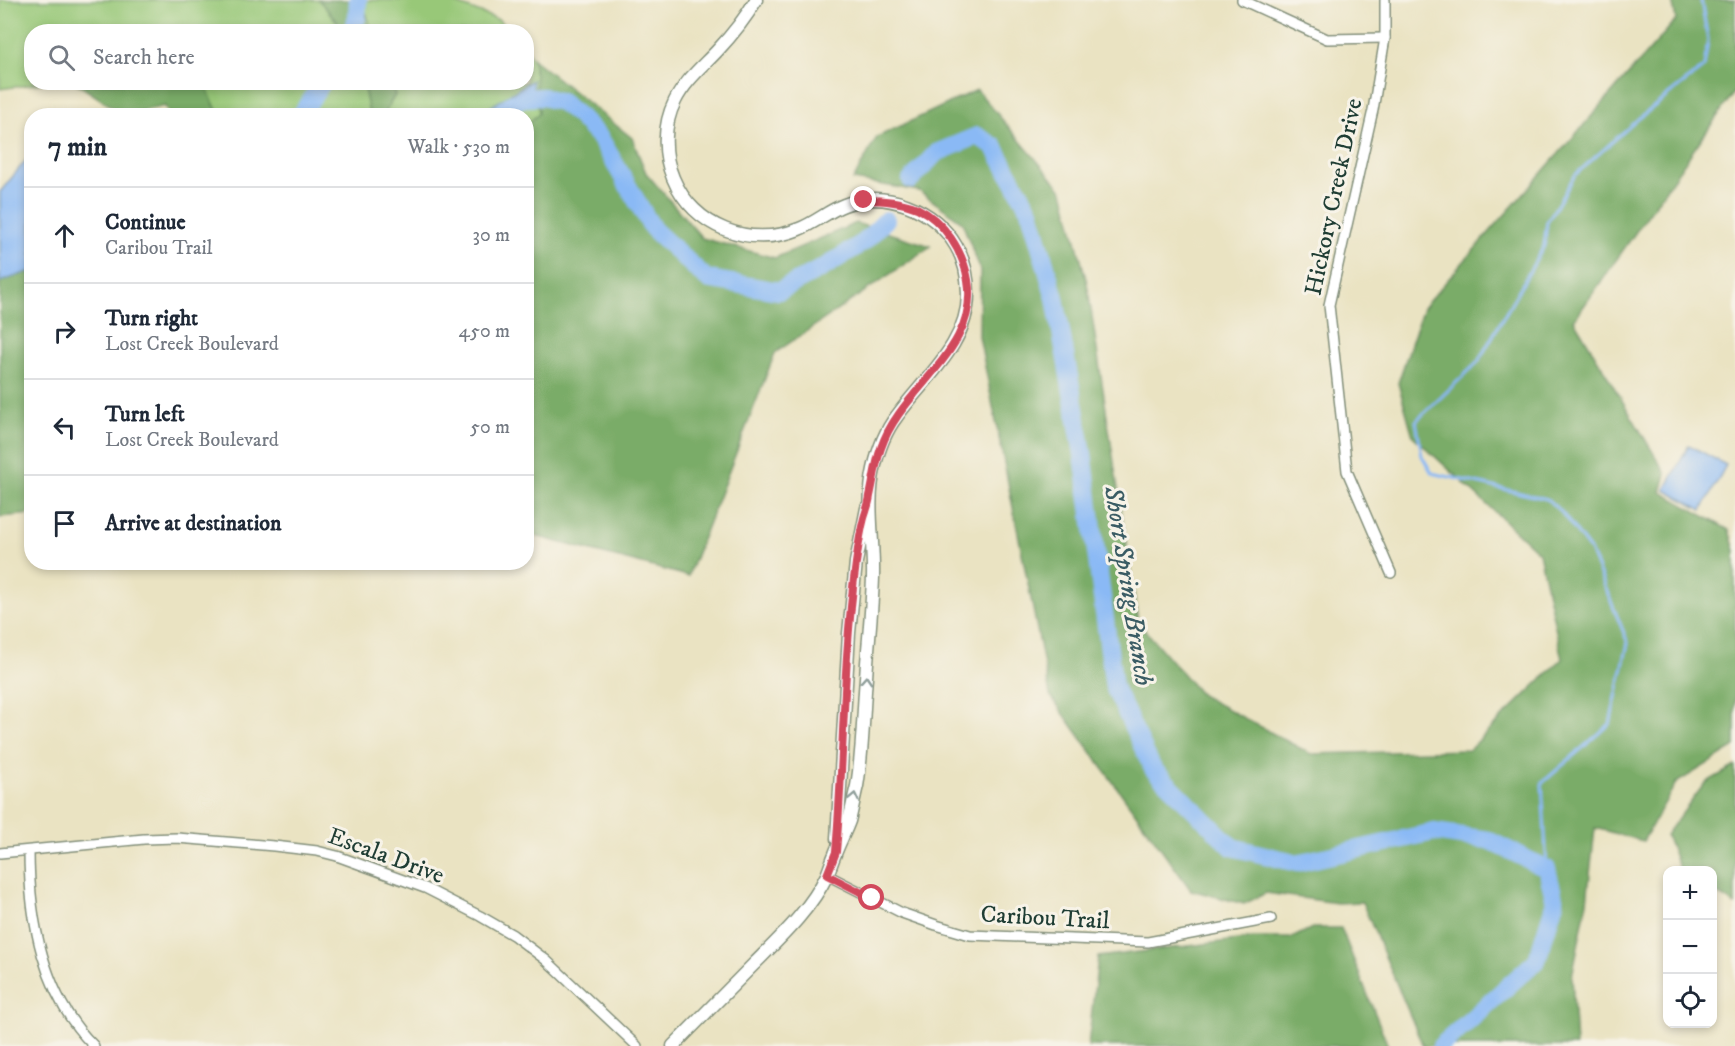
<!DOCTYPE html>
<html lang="en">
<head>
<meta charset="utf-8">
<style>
  :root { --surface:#fff; --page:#f6f6f7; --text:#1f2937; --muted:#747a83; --line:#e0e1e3 }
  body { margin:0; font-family:"IM FELL DW Pica",serif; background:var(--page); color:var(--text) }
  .controls { position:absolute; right:18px; bottom:18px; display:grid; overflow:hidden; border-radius:12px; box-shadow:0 3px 9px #0003 }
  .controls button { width:54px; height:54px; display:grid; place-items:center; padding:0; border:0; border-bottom:2px solid var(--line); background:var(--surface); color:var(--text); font:30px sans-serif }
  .stop { position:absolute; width:18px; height:18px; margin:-14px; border:4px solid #d1495b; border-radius:50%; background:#fff }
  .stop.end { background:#d1495b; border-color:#fff; box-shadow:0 2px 6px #0008 }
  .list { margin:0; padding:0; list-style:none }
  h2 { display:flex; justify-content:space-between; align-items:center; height:78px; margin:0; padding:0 24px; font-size:26px }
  h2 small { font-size:20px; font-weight:400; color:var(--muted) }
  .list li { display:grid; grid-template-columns:39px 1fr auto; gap:18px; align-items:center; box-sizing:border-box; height:96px; padding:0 24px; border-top:2px solid var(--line) }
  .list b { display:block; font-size:22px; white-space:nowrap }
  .list p { margin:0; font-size:20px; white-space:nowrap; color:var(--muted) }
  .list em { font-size:20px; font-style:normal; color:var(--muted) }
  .icon { flex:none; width:33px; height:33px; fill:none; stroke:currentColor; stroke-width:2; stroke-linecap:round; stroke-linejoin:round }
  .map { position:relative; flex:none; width:1735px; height:1046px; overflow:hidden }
  .search { position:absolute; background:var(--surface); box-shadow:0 3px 9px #0003; left:24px; top:24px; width:510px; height:66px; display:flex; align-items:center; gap:15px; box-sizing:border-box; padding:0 21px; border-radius:24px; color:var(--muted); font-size:22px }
  .panel { position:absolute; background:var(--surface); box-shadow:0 3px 9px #0003; left:24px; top:108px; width:510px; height:462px; border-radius:24px }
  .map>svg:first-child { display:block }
  .green { fill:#98c878; stroke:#5c8256; stroke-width:1.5 }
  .forest { fill:#7aac68; stroke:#4c744e; stroke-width:1.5 }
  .water { fill:#8ab9f5; stroke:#547b94; stroke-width:1.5 }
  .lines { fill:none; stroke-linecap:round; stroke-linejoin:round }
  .stream { stroke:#8ab9f5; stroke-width:3 }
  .river { stroke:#8ab9f5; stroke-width:18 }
  .street-casing { stroke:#84907b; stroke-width:12 }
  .secondary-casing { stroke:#84907b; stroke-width:15 }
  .street { stroke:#fff; stroke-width:9 }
  .secondary { stroke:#fff; stroke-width:12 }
  .oneway { stroke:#8f9e9a }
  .route { stroke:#d1495b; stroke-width:8 }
  .labels { text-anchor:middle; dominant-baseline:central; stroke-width:6; stroke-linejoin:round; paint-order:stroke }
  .street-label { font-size:24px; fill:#1f3d34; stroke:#f7f3e8 }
  .water-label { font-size:26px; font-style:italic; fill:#3a5c64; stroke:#f7f3e8 }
</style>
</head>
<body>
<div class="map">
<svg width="1735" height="1046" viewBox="0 0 1735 1046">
  <rect width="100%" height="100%" fill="#f7f3e8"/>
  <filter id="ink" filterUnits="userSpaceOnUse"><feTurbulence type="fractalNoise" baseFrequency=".0167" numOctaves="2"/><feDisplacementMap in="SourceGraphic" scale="12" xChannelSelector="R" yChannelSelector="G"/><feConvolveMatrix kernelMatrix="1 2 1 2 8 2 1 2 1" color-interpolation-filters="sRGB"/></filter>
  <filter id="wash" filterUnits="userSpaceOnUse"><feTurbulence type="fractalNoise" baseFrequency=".008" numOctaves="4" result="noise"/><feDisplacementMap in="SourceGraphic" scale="24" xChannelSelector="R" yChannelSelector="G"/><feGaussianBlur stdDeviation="1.35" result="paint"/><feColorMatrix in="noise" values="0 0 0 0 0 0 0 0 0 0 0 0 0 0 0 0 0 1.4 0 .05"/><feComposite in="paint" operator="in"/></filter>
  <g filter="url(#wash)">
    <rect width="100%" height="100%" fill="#eae3c2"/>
    <g class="green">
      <polygon points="0,0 319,0 345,31 32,32 32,82 42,83 0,89"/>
      <polygon points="351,0 447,0 499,20 509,31 372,31 366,13"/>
      <polygon points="527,51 533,59 539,113 527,126 526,116 383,116 395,95 391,83 526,82"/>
      <polygon points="204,83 363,83 369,112 367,116 219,115"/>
    </g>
    <g class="forest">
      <polygon points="319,0 351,0 366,13 372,31 345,31"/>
      <polygon points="1672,0 1735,0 1735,91 1574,320 1666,474 1661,492 1729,530 1735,551 1735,747 1676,783 1643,841 1595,828 1587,902 1572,976 1576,1046 1423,1046 1362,902 1337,903 1266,893 1244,904 1191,890 1050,695 979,336 980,269 962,222 919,191 853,180 877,137 977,90 1063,191 1087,283 1138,622 1201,695 1311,754 1469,750 1562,659 1539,553 1413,436 1398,383 1423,308 1676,20"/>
      <polygon points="533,59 632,138 646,173 702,238 775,258 856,223 931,246 775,353 688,576 527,534 526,126 539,113"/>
      <polygon points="76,83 204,83 219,115 169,115 165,106 124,115"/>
      <polygon points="363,83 391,83 395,95 383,115 367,115 369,112"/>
      <polygon points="31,270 31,514 0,517 0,277"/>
      <polygon points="1735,766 1735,905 1713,891 1712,870 1680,870 1666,835 1705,783"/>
      <polygon points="1312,928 1341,928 1388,1046 1088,1046 1098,957 1254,938 1292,938"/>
    </g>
    <g class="water">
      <polygon points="532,80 534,98 512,110 506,115 478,115"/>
      <polygon points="31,154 31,271 0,282 0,192"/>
      <polygon points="1689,445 1726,465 1702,510 1665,490"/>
    </g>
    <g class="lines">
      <polyline class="stream" points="1547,869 1542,783 1610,724 1628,643 1590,550 1562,513 1547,499 1432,473 1422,456 1416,421 1478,362 1544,246 1547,222 1575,175 1638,119 1704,67 1708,40 1701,0"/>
      <g class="river">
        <polyline points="351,32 357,18 358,0"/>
        <polyline points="300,116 323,82"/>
        <polyline points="497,116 511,104 524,98 543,97 561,102 579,116 600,138 653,229 707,279 779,291 826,266 864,242 886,220"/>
        <polyline points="911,180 936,153 977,136 994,146 1030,211 1055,298 1083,454 1114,687 1153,769 1232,847 1297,863 1434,832 1488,840 1547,869 1555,902 1537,960 1441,1046"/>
      </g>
    </g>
  </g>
  <g filter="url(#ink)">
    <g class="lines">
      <g class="street-casing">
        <g id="street">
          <polyline points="1242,0 1327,39 1385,38"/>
          <polyline points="1385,0 1385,38 1373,110 1329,305 1347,471 1391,573"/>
          <path d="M29,851C29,918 43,997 94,1046"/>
          <polyline points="0,853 144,839 177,838 274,846 317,851 337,856 425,888 480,916 513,935 546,960 637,1046"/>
          <polyline points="827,875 902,913 936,925 970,935 1148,942 1271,919"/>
        </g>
      </g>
      <g class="secondary-casing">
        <g id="secondary">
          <polyline points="837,839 849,633 856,562 867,508"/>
          <path d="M673,1046C700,1019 727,991 754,964C781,937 811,909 827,875C830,868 832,861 835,854C839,843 845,832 849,821C852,810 854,797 857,786C863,751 863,713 866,678C868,644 872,610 873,577C874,541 866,504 874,469C878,451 886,430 897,416C924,378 968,345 968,294C968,277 965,261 956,246C934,208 885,189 844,205C828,211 815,223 799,229C750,249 693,227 673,178C663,154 663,125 675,101C685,81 702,67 717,51C732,35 745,19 756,0"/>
        </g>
      </g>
      <use href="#street" class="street"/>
      <use href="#secondary" class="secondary"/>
    </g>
    <defs><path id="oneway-chevron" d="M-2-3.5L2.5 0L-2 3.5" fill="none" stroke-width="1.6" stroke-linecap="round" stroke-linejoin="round" transform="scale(1.5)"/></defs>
    <g class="oneway">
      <use href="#oneway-chevron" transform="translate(866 680) rotate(-86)"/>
      <use href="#oneway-chevron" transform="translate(854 797) rotate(-78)"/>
    </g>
  </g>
  <g class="lines" filter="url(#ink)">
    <path class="route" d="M864,200C882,200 900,201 917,208C944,221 963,251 968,280C980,351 901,387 881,448C875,465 874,479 870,496C869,504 866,511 864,518C860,533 858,548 856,563C843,659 844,756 836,852L827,875L872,898"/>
  </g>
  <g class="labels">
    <g class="street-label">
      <text transform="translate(1334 197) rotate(-78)">Hickory Creek Drive</text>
      <text transform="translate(386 856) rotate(20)">Escala Drive</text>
      <text transform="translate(1045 918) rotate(3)">Caribou Trail</text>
    </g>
    <g class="water-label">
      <text transform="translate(1128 586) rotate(81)">Short Spring Branch</text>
    </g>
  </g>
</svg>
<div class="controls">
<button>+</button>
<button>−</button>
<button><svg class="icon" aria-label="locate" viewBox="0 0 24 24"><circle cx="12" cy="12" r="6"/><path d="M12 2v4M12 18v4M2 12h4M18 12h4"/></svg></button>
</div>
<div class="stop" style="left:872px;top:898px"></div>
<div class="stop end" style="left:864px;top:200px"></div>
<div class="search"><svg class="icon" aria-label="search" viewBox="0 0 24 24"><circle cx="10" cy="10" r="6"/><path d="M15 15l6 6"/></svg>Search here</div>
<section class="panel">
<h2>7 min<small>Walk · 530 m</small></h2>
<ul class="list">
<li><svg class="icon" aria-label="ahead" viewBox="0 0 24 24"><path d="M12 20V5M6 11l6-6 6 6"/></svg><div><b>Continue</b><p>Caribou Trail</p></div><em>30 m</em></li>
<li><svg class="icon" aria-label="right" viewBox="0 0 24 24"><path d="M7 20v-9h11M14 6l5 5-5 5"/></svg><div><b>Turn right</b><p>Lost Creek Boulevard</p></div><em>450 m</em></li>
<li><svg class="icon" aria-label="left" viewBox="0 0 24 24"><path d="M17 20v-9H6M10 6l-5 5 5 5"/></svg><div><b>Turn left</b><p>Lost Creek Boulevard</p></div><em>50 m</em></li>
<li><svg class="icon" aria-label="arrive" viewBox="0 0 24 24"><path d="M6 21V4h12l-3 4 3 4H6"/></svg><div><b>Arrive at destination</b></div></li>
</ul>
</section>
</div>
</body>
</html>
